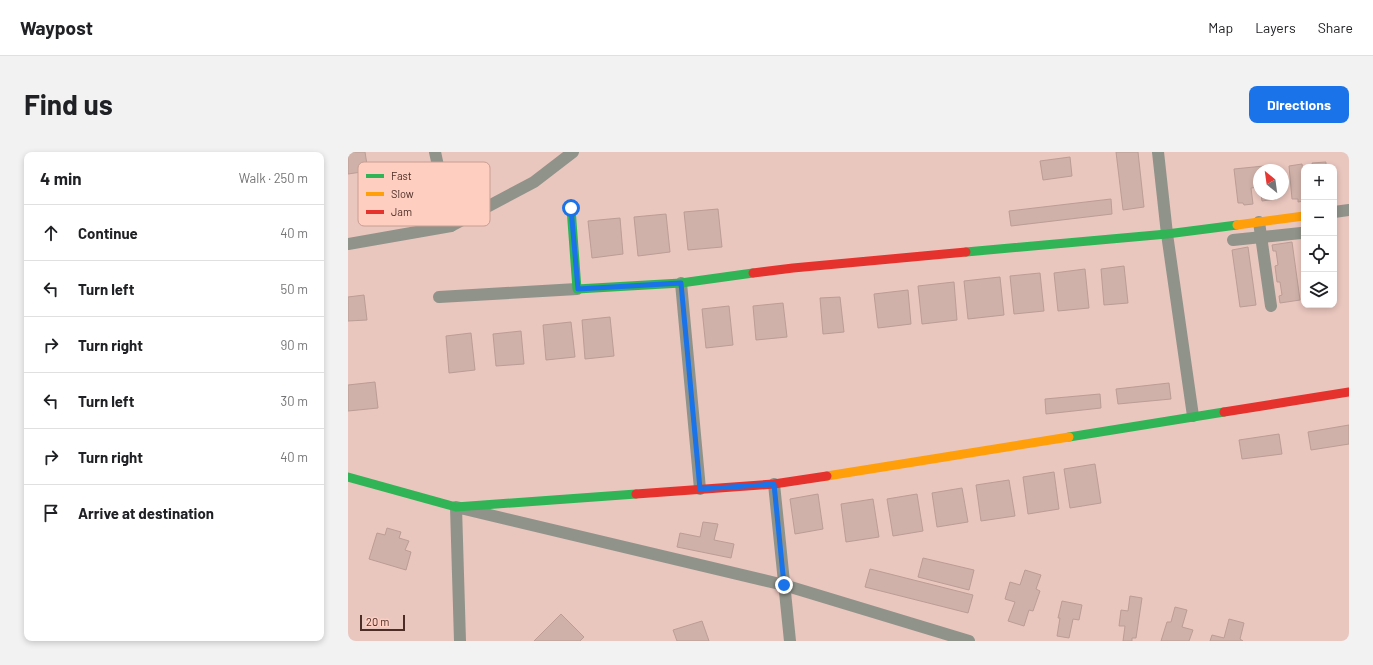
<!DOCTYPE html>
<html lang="en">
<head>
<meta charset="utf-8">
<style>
  :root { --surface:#fff; --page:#f2f2f2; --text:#202124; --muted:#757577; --line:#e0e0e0; --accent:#1a73e8 }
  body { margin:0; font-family:Barlow,sans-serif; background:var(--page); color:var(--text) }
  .controls { position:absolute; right:12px; top:12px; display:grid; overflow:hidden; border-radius:8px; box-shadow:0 2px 6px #0003 }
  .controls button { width:36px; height:36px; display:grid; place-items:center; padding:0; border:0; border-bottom:1px solid var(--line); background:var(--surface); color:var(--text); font:20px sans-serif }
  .compass { position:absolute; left:905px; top:12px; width:36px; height:36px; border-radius:50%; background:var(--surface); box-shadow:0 2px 6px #0003; rotate:331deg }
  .scale { position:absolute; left:12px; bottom:10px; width:45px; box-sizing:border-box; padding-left:4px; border:2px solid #4c2d25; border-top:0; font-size:11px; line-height:14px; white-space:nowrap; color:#4c2d25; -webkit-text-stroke:3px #fecec1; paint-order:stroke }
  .stop { position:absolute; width:12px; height:12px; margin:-9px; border:3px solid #1a73e8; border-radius:50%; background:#fff }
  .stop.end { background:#1a73e8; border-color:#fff; box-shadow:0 1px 4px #0008 }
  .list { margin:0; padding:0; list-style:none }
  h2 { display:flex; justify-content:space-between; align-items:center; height:52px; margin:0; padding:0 16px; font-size:17px }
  h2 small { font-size:13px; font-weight:400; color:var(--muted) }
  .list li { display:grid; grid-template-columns:26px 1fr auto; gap:12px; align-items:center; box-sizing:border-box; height:56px; padding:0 16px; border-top:1px solid var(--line) }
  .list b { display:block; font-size:15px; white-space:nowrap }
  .list em { font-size:13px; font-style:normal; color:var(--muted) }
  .icon { flex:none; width:22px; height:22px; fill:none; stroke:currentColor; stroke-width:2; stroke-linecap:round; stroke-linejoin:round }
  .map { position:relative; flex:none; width:1001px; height:489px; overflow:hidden; border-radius:8px }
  header { display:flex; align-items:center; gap:24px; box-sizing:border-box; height:56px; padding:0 20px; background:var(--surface); border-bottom:1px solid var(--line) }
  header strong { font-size:19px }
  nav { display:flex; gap:22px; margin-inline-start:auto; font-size:14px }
  .intro { display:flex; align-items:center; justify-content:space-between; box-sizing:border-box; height:96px; padding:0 24px }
  h1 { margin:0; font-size:28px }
  .button { padding:10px 18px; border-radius:8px; background:var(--accent); color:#fff; font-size:14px; font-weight:700 }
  main { display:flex; gap:24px; padding:0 24px }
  aside { flex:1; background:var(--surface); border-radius:8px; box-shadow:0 2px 6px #0003 }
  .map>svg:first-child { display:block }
  .building { fill:#cfb1a9; stroke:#bb9d96 }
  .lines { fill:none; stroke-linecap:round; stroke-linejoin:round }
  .street { stroke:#909389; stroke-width:12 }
  .fast { stroke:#30b455; stroke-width:9 }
  .slow { stroke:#ff9f0a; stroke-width:9 }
  .jam { stroke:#e5322d; stroke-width:9 }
  .route { stroke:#1a73e8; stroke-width:5 }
  .key { fill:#fecec1; stroke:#c99e92; stroke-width:1 }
  .key-label { font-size:11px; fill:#4c2d25 }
</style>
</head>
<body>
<header>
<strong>Waypost</strong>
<nav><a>Map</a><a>Layers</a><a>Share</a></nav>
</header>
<div class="intro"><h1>Find us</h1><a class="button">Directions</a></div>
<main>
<aside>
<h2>4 min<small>Walk · 250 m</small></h2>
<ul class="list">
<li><svg class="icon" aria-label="ahead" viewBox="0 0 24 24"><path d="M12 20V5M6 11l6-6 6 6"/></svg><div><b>Continue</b></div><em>40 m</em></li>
<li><svg class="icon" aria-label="left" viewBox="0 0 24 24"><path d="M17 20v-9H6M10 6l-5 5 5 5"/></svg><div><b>Turn left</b></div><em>50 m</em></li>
<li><svg class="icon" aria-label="right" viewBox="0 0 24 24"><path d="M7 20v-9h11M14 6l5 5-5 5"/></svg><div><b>Turn right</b></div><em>90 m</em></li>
<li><svg class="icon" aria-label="left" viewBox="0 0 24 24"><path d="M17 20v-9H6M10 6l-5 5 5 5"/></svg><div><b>Turn left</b></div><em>30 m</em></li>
<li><svg class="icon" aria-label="right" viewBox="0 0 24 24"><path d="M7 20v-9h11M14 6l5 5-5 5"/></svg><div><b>Turn right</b></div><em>40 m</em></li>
<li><svg class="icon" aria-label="arrive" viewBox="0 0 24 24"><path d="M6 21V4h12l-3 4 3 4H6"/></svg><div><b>Arrive at destination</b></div></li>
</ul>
</aside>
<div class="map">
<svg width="1001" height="489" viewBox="0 0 1001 489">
  <rect width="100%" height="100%" fill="#e9c6be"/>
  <g class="building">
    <polygon points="0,0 17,0 20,19 0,22"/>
    <polygon points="768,0 790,0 796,55 775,58"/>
    <polygon points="722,5 724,24 695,28 692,9"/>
    <polygon points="978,10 978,15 965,15 964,11"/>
    <polygon points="954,12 956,25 956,49 950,50 950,47 944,47 941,14"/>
    <polygon points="916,14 916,18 911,18 911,35 903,36 905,52 896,53 895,51 890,51 886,17"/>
    <polygon points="913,42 927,42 928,47 914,49"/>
    <polygon points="763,47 764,62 663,74 661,59"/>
    <polygon points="370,57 374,95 340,98 336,60"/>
    <polygon points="318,62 322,100 290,104 286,65"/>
    <polygon points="272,66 275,102 244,106 240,69"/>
    <polygon points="944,90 952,148 932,151 931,144 934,143 932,130 929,130 927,114 930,113 928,99 925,99 924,93"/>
    <polygon points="900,95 908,153 892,155 884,98"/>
    <polygon points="776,114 780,151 756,153 753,117"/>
    <polygon points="737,117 741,156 710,159 706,121"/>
    <polygon points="692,121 696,159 666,162 662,124"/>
    <polygon points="652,125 656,163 620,167 616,129"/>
    <polygon points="606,130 609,168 574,172 570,134"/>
    <polygon points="560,138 563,172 530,176 526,142"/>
    <polygon points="16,143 19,168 0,169 0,145"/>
    <polygon points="492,145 496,180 475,182 472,146"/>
    <polygon points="435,151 439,185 408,188 405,154"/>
    <polygon points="381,154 385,193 358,196 354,157"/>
    <polygon points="262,165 266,204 237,207 234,168"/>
    <polygon points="223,170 227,205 198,208 195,173"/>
    <polygon points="173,179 176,212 148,214 145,182"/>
    <polygon points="123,181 127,218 101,221 98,184"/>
    <polygon points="27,230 30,256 0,259 0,233"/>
    <polygon points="821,231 823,247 770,252 768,237"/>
    <polygon points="752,242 753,256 698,262 697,247"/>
    <polygon points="1001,273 1001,292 963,298 960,280"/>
    <polygon points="931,282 934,302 894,307 891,288"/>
    <polygon points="747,312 753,351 722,356 716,317"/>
    <polygon points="706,320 711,357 680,362 675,325"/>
    <polygon points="661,328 667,364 633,369 628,333"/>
    <polygon points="614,336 620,370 589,375 584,341"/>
    <polygon points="470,342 475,377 447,382 442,347"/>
    <polygon points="569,342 575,379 545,384 539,347"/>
    <polygon points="525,347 531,385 498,390 493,352"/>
    <polygon points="355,370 370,372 366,388 386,392 383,406 329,395 332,381 352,385"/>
    <polygon points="39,376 53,380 51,386 61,389 57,398 63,400 58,418 21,407 29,381 37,383"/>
    <polygon points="575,406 626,418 621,438 570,425"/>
    <polygon points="522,417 625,443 620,461 517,435"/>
    <polygon points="677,418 693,423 688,437 692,439 685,459 681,458 676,474 660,469 667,450 657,447 662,430 672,433"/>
    <polygon points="782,444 794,446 788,486 784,486 784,489 775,489 777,474 771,474 773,458 780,459"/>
    <polygon points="714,449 734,453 731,468 725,467 721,486 709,484 712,466 710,466"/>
    <polygon points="827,455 839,458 834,475 845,478 841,489 813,489 819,470 823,470"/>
    <polygon points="213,462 236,485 232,489 186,489"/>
    <polygon points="881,467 896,471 892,487 895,489 862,489 864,483 876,486"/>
    <polygon points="354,469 361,489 329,489 325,478"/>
  </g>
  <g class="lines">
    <g class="street">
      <polyline points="87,0 103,74"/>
      <polyline points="810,0 819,82 845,264"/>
      <polyline points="986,60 1001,58"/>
      <polyline points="911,70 923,154"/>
      <polyline points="885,88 953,81"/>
      <polyline points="0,92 103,74 186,30 225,0"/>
      <polyline points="333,131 352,337"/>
      <polyline points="91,145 229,137"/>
      <polyline points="426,332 442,489"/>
      <polyline points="112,489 108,355 436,433 621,489"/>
    </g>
    <g class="fast">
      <polyline points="223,56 229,137 333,131 405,121"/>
      <polyline points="618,100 819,82 889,73"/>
      <polyline points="721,285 876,260"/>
      <polyline points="0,325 108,355 288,342"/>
    </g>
    <g class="slow">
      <polyline points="889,73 956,64"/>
      <polyline points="479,324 721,285"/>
    </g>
    <g class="jam">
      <polyline points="405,121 445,116 618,100"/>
      <polyline points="876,260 1001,240"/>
      <polyline points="288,342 426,332 479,324"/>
    </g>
  </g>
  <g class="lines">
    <polyline class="route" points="223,56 230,137 333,131 352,337 426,332 436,433"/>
  </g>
  <rect x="10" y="10" width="132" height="64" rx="6" class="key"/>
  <rect x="18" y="22" width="18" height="4" fill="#30b455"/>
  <rect x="18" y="40" width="18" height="4" fill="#ff9f0a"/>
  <rect x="18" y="58" width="18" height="4" fill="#e5322d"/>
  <g class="key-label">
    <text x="43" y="28">Fast</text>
    <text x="43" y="46">Slow</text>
    <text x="43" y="64">Jam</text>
  </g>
</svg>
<div class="controls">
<button>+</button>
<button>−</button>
<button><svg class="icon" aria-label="locate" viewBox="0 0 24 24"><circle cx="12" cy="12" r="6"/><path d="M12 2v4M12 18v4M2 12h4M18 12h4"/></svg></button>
<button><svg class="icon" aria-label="layers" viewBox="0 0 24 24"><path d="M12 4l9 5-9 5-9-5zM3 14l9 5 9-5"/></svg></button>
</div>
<svg class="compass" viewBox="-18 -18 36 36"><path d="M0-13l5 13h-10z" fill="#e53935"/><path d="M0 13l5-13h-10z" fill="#757577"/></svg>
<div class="scale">20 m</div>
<div class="stop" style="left:223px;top:56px"></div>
<div class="stop end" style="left:436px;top:433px"></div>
</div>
</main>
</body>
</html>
